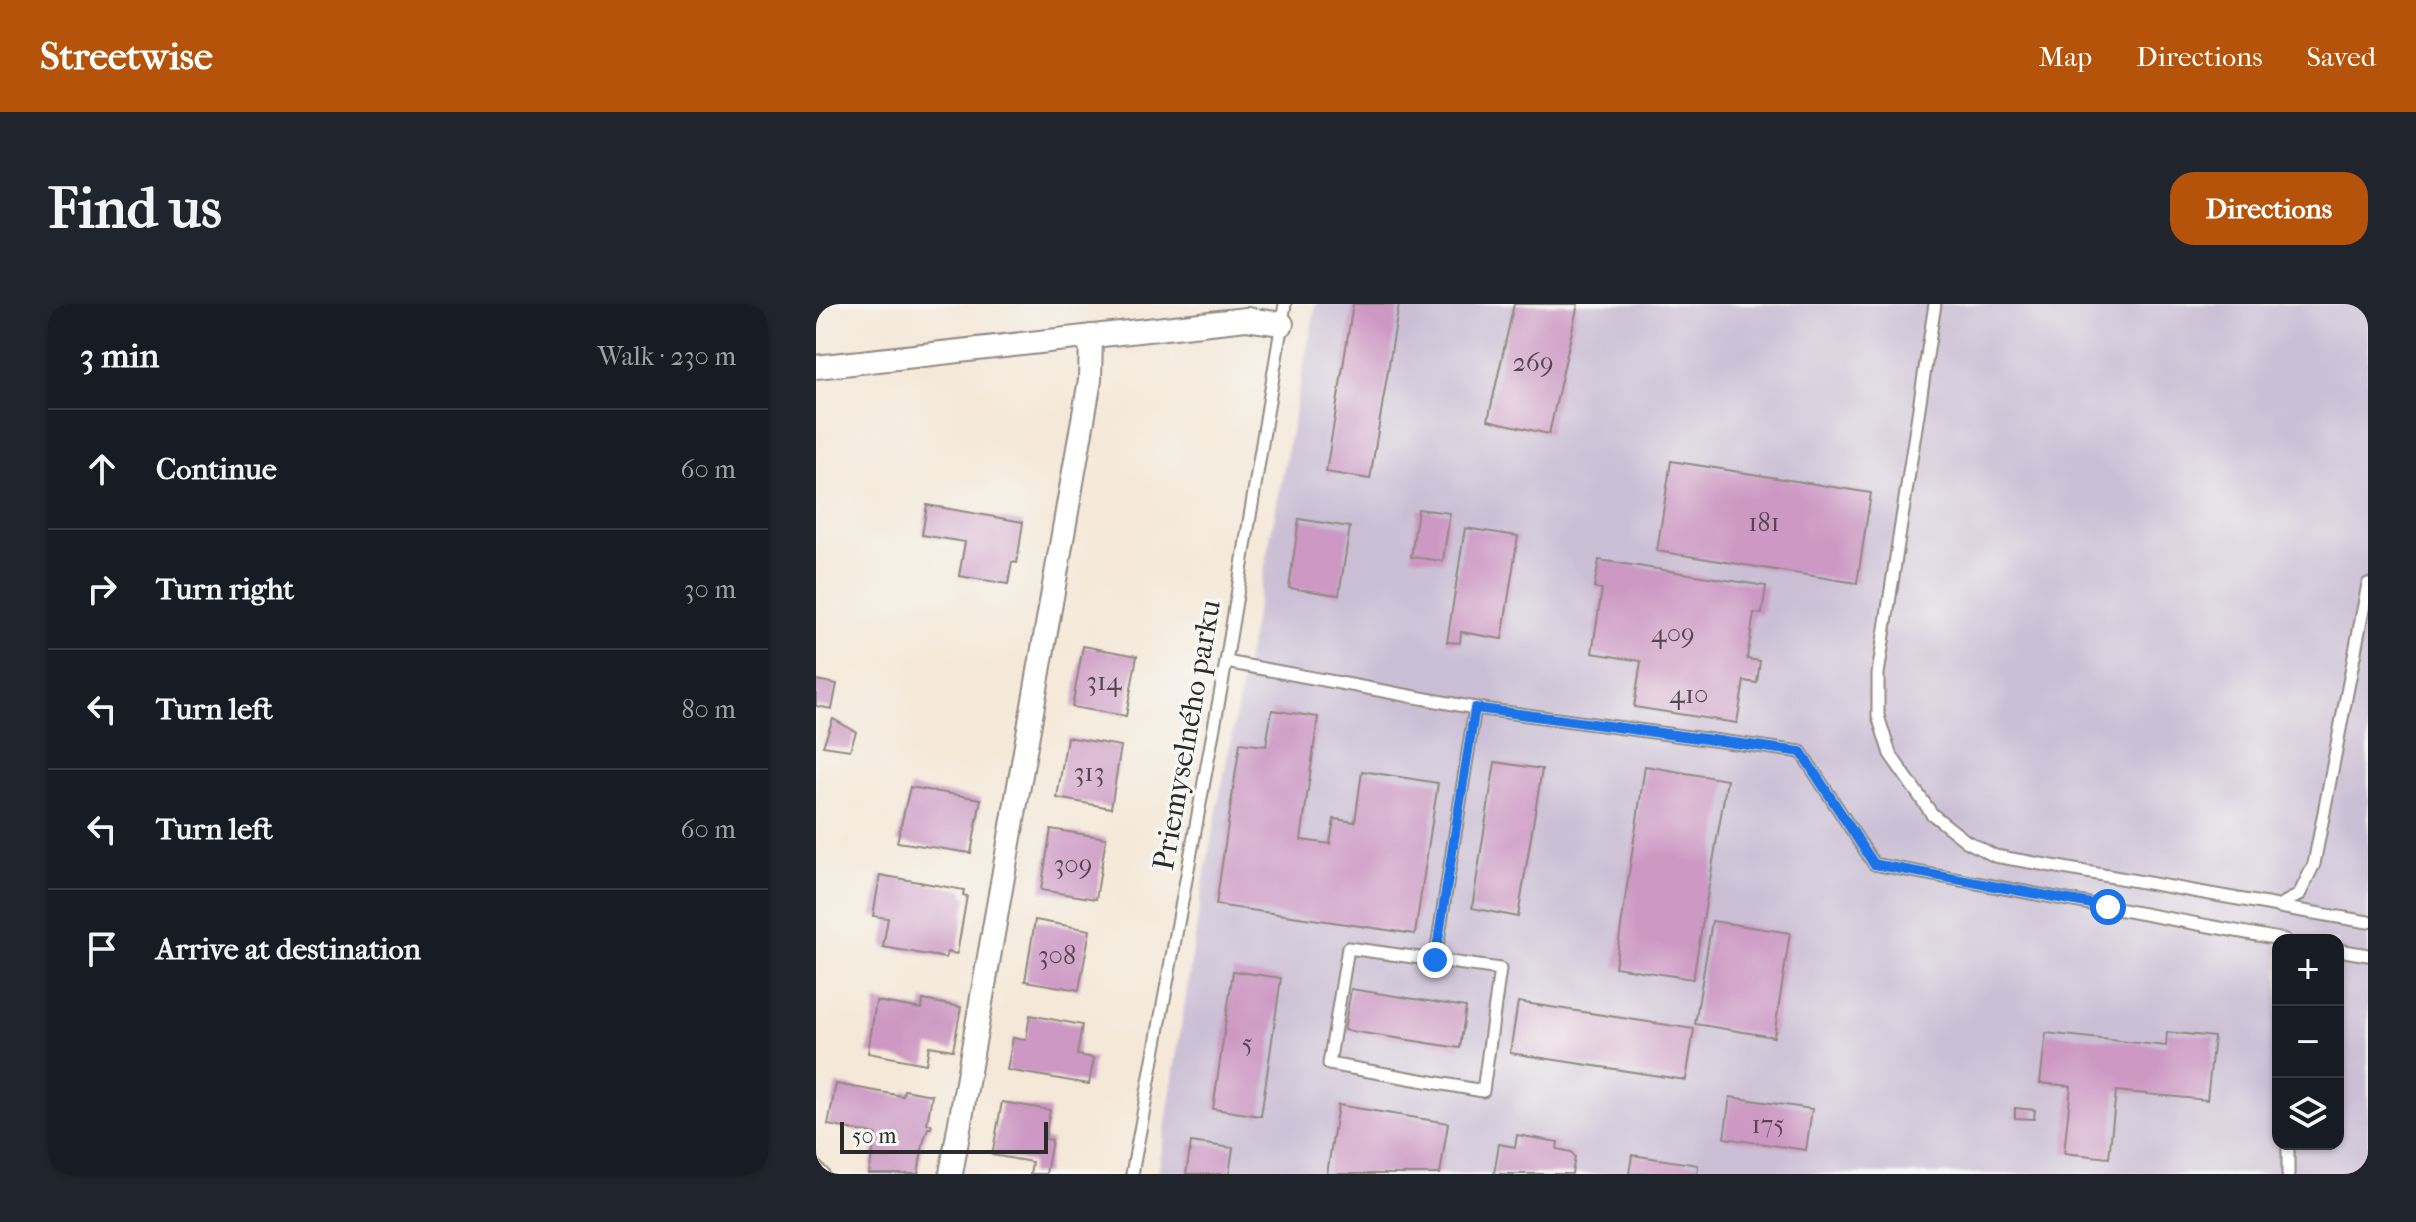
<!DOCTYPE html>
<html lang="en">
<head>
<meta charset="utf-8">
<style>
  :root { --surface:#171b24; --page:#20242c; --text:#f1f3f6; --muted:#9ea1a6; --line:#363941; --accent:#b45309 }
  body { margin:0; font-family:"IM FELL French Canon",serif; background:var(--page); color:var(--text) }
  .controls { position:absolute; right:24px; bottom:24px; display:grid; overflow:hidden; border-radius:16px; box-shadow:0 2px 6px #0004 }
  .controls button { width:72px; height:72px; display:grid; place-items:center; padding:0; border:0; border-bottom:2px solid var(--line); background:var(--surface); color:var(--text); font:40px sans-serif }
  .scale { position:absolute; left:24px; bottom:20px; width:208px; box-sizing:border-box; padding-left:8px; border:4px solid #2b2b2b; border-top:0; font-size:22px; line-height:28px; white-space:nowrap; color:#2b2b2b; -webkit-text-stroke:6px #f6f6f2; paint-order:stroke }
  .stop { position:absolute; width:24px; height:24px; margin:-18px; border:6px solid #1a73e8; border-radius:50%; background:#fff }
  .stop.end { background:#1a73e8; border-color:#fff; box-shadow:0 2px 8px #0008 }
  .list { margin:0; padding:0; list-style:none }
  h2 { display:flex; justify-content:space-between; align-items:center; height:104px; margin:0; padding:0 32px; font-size:34px }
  h2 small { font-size:26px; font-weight:400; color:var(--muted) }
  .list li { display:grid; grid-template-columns:52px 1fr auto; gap:24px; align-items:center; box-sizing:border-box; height:120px; padding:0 32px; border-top:2px solid var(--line) }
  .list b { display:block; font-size:30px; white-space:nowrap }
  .list em { font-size:26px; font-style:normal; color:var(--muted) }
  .icon { flex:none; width:44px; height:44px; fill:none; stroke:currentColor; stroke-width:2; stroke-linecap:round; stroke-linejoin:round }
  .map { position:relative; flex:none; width:1552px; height:870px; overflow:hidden; border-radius:24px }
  header { display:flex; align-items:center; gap:48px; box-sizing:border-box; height:112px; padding:0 40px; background:var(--accent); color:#fff }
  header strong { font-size:38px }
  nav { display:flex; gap:44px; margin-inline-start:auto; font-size:28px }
  .intro { display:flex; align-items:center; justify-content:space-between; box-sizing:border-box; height:192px; padding:0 48px }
  h1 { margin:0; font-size:56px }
  .button { padding:20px 36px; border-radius:24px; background:var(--accent); color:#fff; font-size:28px; font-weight:700 }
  main { display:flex; gap:48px; padding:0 48px }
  aside { flex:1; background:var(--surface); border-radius:24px; box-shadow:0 2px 6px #0004 }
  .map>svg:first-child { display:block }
  .industrial { fill:#cbbfd5; fill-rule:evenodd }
  .building { fill:#cd99c4 }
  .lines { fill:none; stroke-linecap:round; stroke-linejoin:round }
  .lane-casing { stroke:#908a82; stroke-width:15 }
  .street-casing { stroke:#908a82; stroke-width:26 }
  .lane { stroke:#fff; stroke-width:11 }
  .street { stroke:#fff; stroke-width:22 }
  .route { stroke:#1a73e8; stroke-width:10 }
  .labels { text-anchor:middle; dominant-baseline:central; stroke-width:7; stroke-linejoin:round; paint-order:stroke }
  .number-label { font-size:26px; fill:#544651 }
  .street-label { font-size:30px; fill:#2b2b2b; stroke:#f6f6f2 }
</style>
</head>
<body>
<header>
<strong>Streetwise</strong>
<nav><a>Map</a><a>Directions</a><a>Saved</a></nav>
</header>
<div class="intro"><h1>Find us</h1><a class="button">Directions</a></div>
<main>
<aside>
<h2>3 min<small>Walk · 230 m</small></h2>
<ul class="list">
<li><svg class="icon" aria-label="ahead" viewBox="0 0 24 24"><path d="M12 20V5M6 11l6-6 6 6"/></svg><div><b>Continue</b></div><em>60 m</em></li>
<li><svg class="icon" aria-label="right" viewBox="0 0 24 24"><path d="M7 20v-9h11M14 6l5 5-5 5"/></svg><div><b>Turn right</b></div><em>30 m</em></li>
<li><svg class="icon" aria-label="left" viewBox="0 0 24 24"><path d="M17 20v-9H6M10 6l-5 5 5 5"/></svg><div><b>Turn left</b></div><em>80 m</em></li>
<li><svg class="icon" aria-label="left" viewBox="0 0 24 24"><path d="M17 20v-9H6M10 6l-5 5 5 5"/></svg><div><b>Turn left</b></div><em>60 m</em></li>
<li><svg class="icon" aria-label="arrive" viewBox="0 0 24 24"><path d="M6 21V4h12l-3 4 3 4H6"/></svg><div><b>Arrive at destination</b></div></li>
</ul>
</aside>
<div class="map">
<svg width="1552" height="870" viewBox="0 0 1552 870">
  <rect width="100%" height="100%" fill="#f6f6f2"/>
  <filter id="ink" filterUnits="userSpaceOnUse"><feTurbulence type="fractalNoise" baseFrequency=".0125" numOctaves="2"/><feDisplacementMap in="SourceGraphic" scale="16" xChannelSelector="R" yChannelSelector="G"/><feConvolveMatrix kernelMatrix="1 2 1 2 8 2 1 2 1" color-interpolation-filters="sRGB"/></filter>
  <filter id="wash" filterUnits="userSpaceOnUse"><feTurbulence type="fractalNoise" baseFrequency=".006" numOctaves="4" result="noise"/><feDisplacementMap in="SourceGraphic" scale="32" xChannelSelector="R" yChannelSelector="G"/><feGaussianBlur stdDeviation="1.8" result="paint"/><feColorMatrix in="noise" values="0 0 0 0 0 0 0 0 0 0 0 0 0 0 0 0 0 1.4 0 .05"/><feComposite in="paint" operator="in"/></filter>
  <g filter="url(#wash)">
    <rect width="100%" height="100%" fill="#f5e8d8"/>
    <path class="industrial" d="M500,0H1552V870H342L390,563ZM1462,636H1522V840H1462Z"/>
    <g id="blocks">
      <g class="building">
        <polygon points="537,0 583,0 554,175 510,168"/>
        <polygon points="698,0 762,0 733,130 672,116"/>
        <polygon points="855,157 1055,189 1041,279 841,247"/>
        <polygon points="111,201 207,218 201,259 196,258 192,280 143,272 149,238 106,231"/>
        <polygon points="602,205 634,209 627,257 595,253"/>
        <polygon points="483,215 534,223 523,291 473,284"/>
        <polygon points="649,224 702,232 686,335 645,328 644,339 631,338"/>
        <polygon points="783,256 950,282 946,310 938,309 931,355 944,357 941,379 928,377 921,419 818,403 825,357 776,349 786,285 778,284"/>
        <polygon points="267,342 321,352 310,412 256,403"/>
        <polygon points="0,376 21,380 16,405 0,402"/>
        <polygon points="456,406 502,413 485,536 514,540 518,515 539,518 546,467 622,479 599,630 400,601 424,439 450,442"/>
        <polygon points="17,415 40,428 34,446 7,442"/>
        <polygon points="251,433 305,442 295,504 241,494"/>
        <polygon points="679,458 726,465 702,613 656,604"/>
        <polygon points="829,462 911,476 877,675 799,663"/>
        <polygon points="94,483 165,495 155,549 81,538"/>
        <polygon points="235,525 290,534 280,595 225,586"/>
        <polygon points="64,571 148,586 147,591 151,592 141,650 131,648 130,654 67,643 72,614 57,612"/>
        <polygon points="219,616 274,626 263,686 209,677"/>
        <polygon points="896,617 974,629 958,733 879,720"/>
        <polygon points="417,667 465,674 445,812 397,805"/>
        <polygon points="535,685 650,703 644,744 528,726"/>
        <polygon points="107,696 145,703 137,746 113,742 110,760 52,749 60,697 106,705"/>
        <polygon points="702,698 878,725 870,776 694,749"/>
        <polygon points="214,711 266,721 261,751 278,754 273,780 191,766 197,734 210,736"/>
        <polygon points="1351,728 1398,733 1391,796 1300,787 1293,854 1248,849 1255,782 1224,779 1230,729 1350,742"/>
        <polygon points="20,780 87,792 88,786 116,791 111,820 116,821 115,824 112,824 107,840 102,870 53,870 60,830 12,821"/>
        <polygon points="914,793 996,805 990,846 908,834"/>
        <polygon points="186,798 234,806 229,835 236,836 230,870 214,870 216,858 176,851"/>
        <polygon points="522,801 632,819 624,870 511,870"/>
        <polygon points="1199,804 1219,806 1218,815 1199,814"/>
        <polygon points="701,831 742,838 741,845 755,848 759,853 756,870 678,870 683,840 699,843"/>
        <polygon points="375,838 417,844 413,870 370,870"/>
        <polygon points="816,851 882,861 881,870 813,870"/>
      </g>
    </g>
  </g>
  <g filter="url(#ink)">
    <use href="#blocks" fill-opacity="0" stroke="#908a82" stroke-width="2"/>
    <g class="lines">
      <g class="lane-casing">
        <g id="lane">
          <polyline points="1119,0 1062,370 1062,412 1074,450 1116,510 1150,537 1179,552 1462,602 1483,591 1498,560 1552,280"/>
          <polyline points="410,358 659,404 619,656"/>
          <polyline points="659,404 985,448 1058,560 1469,636"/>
          <polyline points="1463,603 1552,618"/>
          <polygon points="532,644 684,665 667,787 513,760"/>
          <polyline points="1522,646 1552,651"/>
          <polyline points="1472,840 1472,870"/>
          <polyline points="0,863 7,870"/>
          <polyline points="316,870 410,358 469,0"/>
        </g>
      </g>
      <g class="street-casing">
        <g id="street">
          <polyline points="0,63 430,15 466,20"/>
          <polyline points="135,870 274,76 275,32"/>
        </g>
      </g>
      <use href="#lane" class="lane"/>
      <use href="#street" class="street"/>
    </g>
  </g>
  <g class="lines" filter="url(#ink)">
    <polyline class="route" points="619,656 659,404 985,448 1058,560 1292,603"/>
  </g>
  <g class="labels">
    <g class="number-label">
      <text x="717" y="58">269</text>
      <text x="948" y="218">181</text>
      <text x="857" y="329">409</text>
      <text x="288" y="377">314</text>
      <text x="873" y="390">410</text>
      <text x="273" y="468">313</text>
      <text x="257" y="560">309</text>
      <text x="241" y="651">308</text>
      <text x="431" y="739">5</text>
      <text x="952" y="820">175</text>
    </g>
    <g class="street-label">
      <text transform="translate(371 431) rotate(-80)">Priemyselného parku</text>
    </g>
  </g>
</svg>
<div class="controls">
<button>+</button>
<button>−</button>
<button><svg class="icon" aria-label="layers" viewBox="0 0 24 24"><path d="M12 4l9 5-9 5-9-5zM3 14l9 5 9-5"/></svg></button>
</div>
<div class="scale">50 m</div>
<div class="stop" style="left:1292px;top:603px"></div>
<div class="stop end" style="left:619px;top:656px"></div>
</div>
</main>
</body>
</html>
